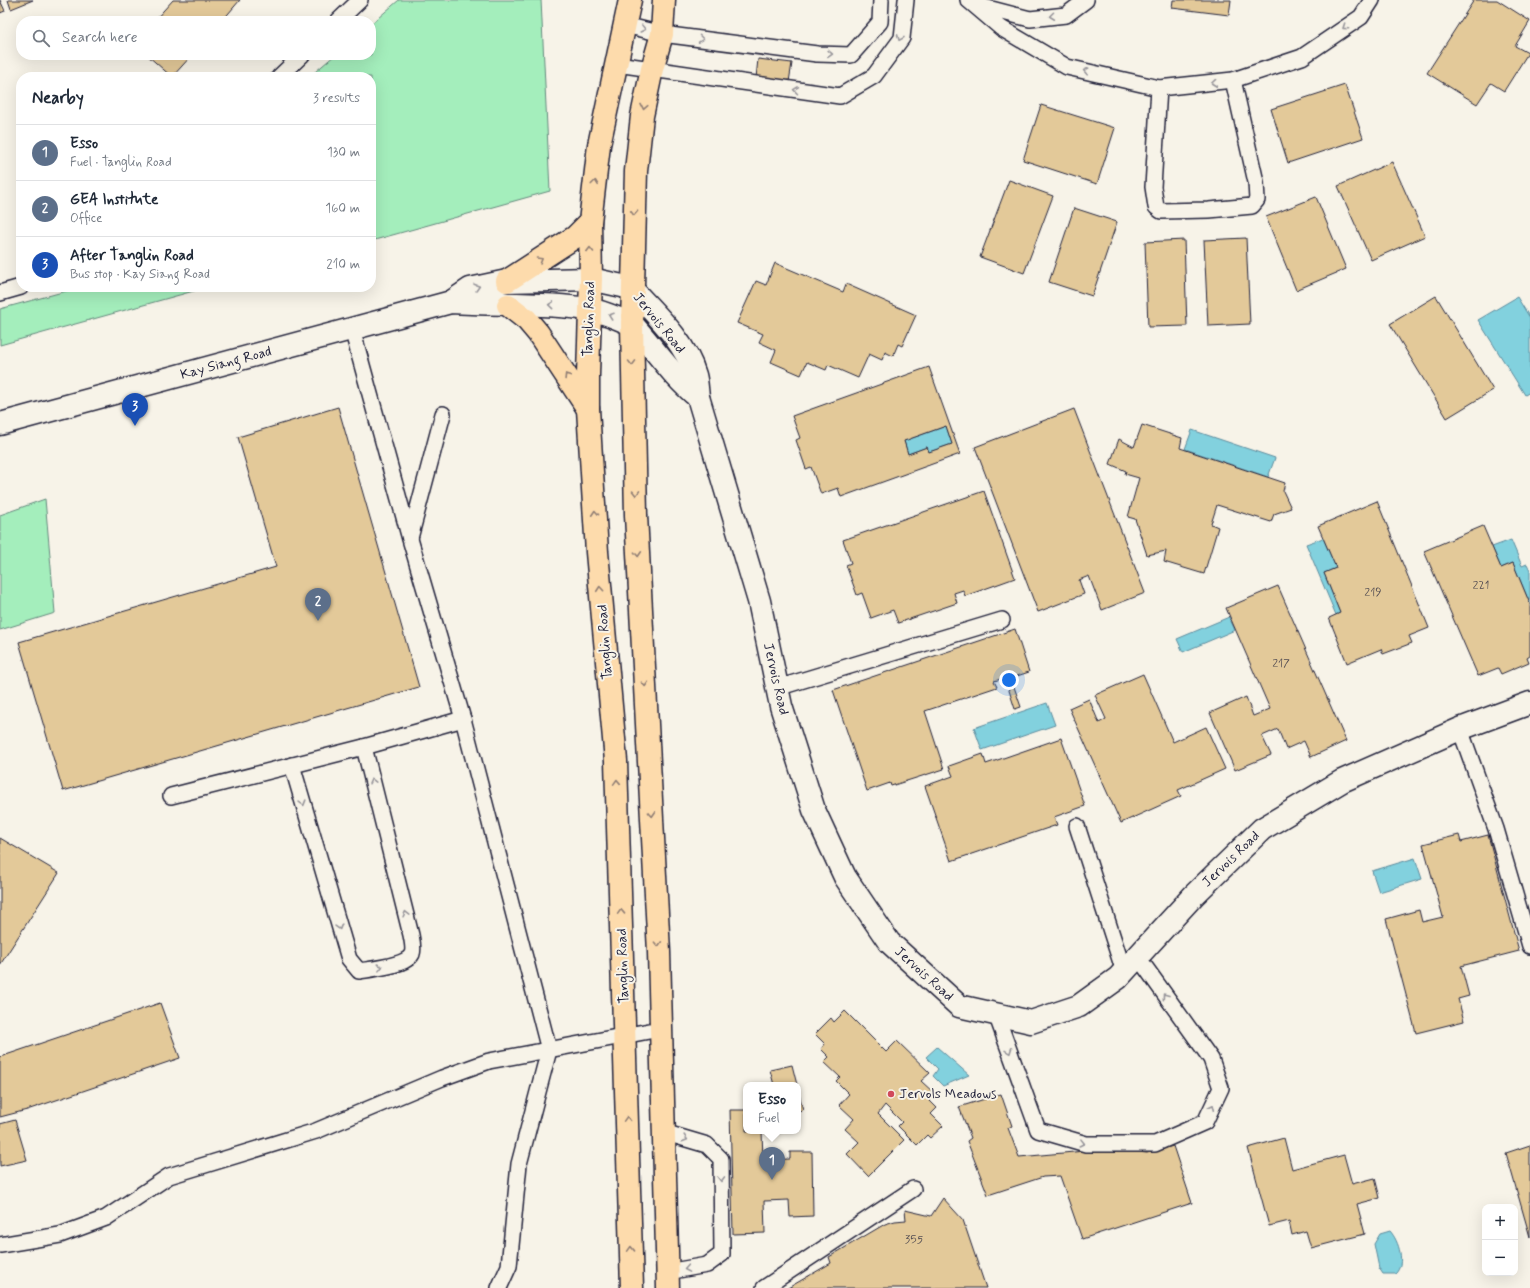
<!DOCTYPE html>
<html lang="en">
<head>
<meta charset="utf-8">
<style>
  :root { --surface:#fff; --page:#f2f2f3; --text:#1f2937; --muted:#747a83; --line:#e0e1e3; --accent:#d93025 }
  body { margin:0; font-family:Mynerve,sans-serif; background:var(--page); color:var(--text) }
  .controls { position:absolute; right:12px; bottom:12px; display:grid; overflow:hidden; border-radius:8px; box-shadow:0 4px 16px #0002 }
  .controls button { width:36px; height:36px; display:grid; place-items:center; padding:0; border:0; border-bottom:1px solid var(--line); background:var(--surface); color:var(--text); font:20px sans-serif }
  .you { position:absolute; left:1009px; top:680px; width:14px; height:14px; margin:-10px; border:3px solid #fff; border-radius:50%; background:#1a73e8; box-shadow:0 0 0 6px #1a73e833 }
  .badge { display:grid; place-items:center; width:26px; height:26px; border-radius:50%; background:var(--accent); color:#fff; font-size:13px; font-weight:700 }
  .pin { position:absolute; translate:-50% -33px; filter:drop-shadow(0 1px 2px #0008) }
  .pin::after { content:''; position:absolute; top:21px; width:14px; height:12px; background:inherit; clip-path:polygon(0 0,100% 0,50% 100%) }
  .popup { position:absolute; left:743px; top:1082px; width:58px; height:52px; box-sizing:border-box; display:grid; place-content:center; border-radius:8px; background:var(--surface); filter:drop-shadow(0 1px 3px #0005); font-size:13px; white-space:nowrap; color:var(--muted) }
  .popup b { font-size:15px; color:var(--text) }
  .popup::after { content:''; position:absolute; left:50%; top:100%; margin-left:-8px; border:8px solid transparent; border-top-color:var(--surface) }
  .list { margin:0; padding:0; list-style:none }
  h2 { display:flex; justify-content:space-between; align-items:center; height:52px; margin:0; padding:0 16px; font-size:17px }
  h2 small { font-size:13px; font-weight:400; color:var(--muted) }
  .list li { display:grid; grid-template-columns:26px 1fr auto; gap:12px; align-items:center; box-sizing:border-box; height:56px; padding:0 16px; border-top:1px solid var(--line) }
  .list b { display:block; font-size:15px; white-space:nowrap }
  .list p { margin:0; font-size:13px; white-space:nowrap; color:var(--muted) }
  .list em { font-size:13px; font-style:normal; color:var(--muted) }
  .icon { flex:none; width:22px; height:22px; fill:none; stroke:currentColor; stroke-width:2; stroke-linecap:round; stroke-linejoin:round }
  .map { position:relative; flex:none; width:1530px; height:1288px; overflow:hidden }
  .search { position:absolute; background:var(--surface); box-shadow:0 4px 16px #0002; left:16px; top:16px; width:360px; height:44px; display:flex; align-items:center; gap:10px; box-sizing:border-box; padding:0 14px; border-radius:16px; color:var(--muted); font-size:15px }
  .panel { position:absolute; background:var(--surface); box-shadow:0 4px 16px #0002; left:16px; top:72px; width:360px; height:220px; border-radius:16px }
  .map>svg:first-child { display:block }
  .green { fill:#a4eebc; stroke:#63887c }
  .water { fill:#82d1de; stroke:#5c8b9d }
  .building { fill:#e3c999; stroke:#22223b; fill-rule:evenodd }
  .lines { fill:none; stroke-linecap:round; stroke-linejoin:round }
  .lane-casing { stroke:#22223b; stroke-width:18 }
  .street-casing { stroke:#22223b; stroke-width:25 }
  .secondary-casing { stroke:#22223b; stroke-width:25 }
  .primary-casing { stroke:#22223b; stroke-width:25 }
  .lane { stroke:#f7f3e8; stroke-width:15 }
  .street { stroke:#f7f3e8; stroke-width:22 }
  .secondary { stroke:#f7f3e8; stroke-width:22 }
  .primary { stroke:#fddbac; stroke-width:22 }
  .oneway { stroke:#97959a }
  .oneway2 { stroke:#907e74 }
  .poi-dot { fill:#d1495b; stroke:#f7f3e8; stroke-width:1.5 }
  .labels { text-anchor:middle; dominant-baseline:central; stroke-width:4; stroke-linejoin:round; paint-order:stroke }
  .number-label { font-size:12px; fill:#524c52 }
  .street-label { font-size:14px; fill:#22223b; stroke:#f7f3e8 }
  .poi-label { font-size:14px; fill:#22223b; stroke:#f7f3e8; text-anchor:start }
</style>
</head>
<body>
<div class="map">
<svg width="1530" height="1288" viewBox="0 0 1530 1288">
  <rect width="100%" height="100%" fill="#f7f3e8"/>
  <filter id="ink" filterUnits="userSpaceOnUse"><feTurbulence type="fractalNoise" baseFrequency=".025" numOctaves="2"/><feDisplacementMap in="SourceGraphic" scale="8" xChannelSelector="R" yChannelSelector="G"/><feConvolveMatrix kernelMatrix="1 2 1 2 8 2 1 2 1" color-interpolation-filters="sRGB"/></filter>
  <g filter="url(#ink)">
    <g class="green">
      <polygon points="399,0 541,0 550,191 371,241 371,77 309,77 335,55 371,55 371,24"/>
      <polygon points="81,287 208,287 0,345 0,309"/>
      <polygon points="45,499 55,613 0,630 0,515"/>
    </g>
    <g class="water">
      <polygon points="1517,297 1530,318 1530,392 1525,395 1478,320"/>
      <polygon points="946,426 952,444 929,452 927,447 908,454 904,441"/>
      <polygon points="1192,430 1275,458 1268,477 1185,449"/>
      <polygon points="1323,538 1336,568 1324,573 1340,613 1336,615 1306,544"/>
      <polygon points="1511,540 1522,566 1527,564 1530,570 1530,604 1513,563 1501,568 1492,547"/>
      <polygon points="1229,617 1235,630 1183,652 1177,639"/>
      <polygon points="1047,703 1055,725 982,750 974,728"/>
      <polygon points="1415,858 1422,879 1379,892 1372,871"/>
      <polygon points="937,1047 969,1075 943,1086 933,1076 938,1069 926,1057"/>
      <path d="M1390,1231C1399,1241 1406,1264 1395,1274H1383L1379,1268L1374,1244L1380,1234Z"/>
    </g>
    <g class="building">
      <polygon points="0,0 5,11 0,13"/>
      <polygon points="8,0 33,0 11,9"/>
      <polygon points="173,0 240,0 222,21 154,21"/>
      <polygon points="1173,0 1231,0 1229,15 1172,8"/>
      <polygon points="1474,0 1497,0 1530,21 1515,46 1528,53 1504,91 1491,83 1477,104 1427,73"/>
      <polygon points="147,55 192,55 172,77"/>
      <polygon points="758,59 792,63 789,82 756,78"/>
      <polygon points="1345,85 1363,138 1288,163 1271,109"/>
      <polygon points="1041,105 1115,128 1097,184 1023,160"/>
      <polygon points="1392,162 1425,236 1371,260 1338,186"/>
      <polygon points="1009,180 1053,196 1024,273 980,257"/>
      <polygon points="1316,197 1346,269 1296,290 1266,217"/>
      <polygon points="1074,208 1117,222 1092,296 1049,282"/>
      <polygon points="1246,238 1250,324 1208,326 1204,240"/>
      <polygon points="1184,240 1187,326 1148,327 1145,242"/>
      <polygon points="775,263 843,292 846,284 916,315 902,346 898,344 893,356 885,352 882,360 869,354 858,378 828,365 826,370 807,362 801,375 771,362 776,350 759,342 763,334 737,323 756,281 766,285"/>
      <polygon points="1436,296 1493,390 1447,418 1390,324"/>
      <path d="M929,367L960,454L841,497L838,488L821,494L811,467L806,469L796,440L800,438L792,416ZM946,426L952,444L929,452L927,447L908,454L904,441Z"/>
      <polygon points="338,407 419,687 63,791 19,642 276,567 238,437"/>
      <polygon points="1074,409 1145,593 1102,610 1089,576 1079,580 1084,594 1038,612 975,447"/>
      <polygon points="1142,425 1182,438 1180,448 1285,483 1283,491 1291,508 1274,514 1271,522 1217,505 1211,524 1218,527 1204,574 1164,562 1166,551 1147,555 1135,519 1128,517 1139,478 1125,474 1126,471 1110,464 1119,439 1134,447"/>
      <polygon points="984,491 1015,578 965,596 963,590 954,593 957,603 898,623 893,610 871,618 862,593 857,595 846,565 851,563 843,540"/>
      <polygon points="1377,501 1429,628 1409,636 1412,643 1383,654 1381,649 1347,663 1329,618 1340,613 1324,573 1336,568 1318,526"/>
      <polygon points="1483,526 1501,568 1513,563 1530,604 1530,655 1527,657 1529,662 1501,674 1498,668 1478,676 1424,551"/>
      <polygon points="1278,586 1346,741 1311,757 1304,741 1286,749 1278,729 1262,736 1271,755 1235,770 1210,713 1246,697 1253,716 1270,709 1226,608"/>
      <polygon points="1015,629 1029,672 1011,678 1021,707 1015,709 1005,678 994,681 997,687 925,711 944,769 891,786 890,783 867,791 833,690"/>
      <polygon points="1143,674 1173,742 1206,727 1225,769 1178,790 1181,796 1121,823 1069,708 1089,699 1099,723 1106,719 1095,695"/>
      <polygon points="1061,738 1085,806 1054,817 1057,825 951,861 925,786 953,776 949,766 983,754 986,764"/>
      <polygon points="1459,835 1461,842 1488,835 1519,951 1461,966 1469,996 1458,999 1464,1021 1416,1033 1386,919 1419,910 1422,922 1443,917 1423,844"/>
      <polygon points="0,838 59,873 0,965"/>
      <polygon points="160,1003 180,1058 27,1110 0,1117 0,1057"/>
      <polygon points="845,1011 886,1052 897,1041 930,1073 921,1081 934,1093 928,1099 937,1108 931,1114 943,1126 930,1138 927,1135 917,1145 898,1126 902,1122 885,1105 878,1114 904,1140 868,1176 847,1154 859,1142 845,1129 854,1119 839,1105 849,1094 836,1081 840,1077 824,1062 829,1057 821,1049 825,1044 815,1034 831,1018 834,1022"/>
      <polygon points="792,1065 797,1085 774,1085 770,1070"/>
      <polygon points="798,1090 803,1110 798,1111"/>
      <polygon points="1001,1094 1012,1126 1008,1128 1019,1157 1107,1149 1147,1153 1173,1146 1192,1203 1082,1239 1060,1176 1043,1177 988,1195 967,1141 971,1138 959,1107"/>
      <polygon points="730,1110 746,1110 746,1131 762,1131 763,1160 790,1159 790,1152 812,1152 813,1216 790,1217 789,1200 764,1201 765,1233 733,1234"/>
      <polygon points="15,1120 27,1160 0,1166 0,1124"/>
      <polygon points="1284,1138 1292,1169 1344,1155 1352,1184 1375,1178 1380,1198 1357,1204 1365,1234 1311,1248 1306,1231 1292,1235 1289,1221 1269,1226 1248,1148"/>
      <polygon points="1530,1145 1530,1237 1506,1153"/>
      <polygon points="943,1198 963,1220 986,1288 788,1288 831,1263 829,1257 885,1224 895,1221 906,1220 905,1210 931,1216"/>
    </g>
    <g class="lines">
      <g class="lane-casing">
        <g id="lane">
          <polyline points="968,0 1001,28 1067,67 1159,88 1233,80 1302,57 1361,17 1372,0"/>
          <polyline points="976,5 1030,19 1066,15 1086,0"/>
          <polyline points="338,21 360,0"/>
          <polyline points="625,25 662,34 817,54 851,55 880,22 881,0"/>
          <polyline points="617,64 840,96 874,76 902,38 906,0"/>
          <polyline points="279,77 302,55"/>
          <polyline points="1159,88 1153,187 1156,207 1161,211 1209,210 1252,206 1257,200 1256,182 1233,80"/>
          <polyline points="0,293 21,287"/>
          <polyline points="352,329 410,539 463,719 549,1050 519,1164 509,1266 499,1288"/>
          <polyline points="410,538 443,414"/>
          <polyline points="777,688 1002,620"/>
          <polyline points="1460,729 1496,829 1530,946"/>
          <path d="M292,765L349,959L359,971C371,969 406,966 412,954C414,949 412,940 411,935L364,747"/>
          <polyline points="171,796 364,747 463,719"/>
          <polyline points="1077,826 1124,972"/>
          <polyline points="996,1014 1038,1130 1086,1144 1155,1144 1205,1122 1221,1088 1211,1059 1138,957"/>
          <polyline points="663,1132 707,1145 721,1159 722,1254 707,1265 667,1272"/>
          <polyline points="0,1245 60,1235 106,1218 169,1176 316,1131 442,1078 489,1061 660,1029"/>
          <polyline points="764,1288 913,1189"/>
        </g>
      </g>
      <g class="street-casing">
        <g id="street">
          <path d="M631,288C655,314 685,341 695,375C697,382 697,390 698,397L759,601L781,706L814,810L845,877L889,942L959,1006L1031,1022L1079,1006L1118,978L1194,895L1262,829L1342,781L1460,729L1530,703"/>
          <path d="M632,324C654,348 672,376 698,397"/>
        </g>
      </g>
      <g class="secondary-casing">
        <g id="secondary">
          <polyline points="451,302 470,289 507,281 591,279 631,288"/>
          <path d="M0,424L451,302C497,305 543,302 588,309C603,311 618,319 632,324"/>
        </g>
      </g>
      <g class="primary-casing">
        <g id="primary">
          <polyline points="630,0 599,145 590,222 591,279 588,375 588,409 597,552 616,761 632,1288"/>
          <polyline points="664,0 662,34 652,69 642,116 636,171 632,324 636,515 659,952 668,1288"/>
          <polyline points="507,281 575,237 590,222"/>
          <polyline points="508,305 527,320 538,333 588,409"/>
        </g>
      </g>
      <use href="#lane" class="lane"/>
      <use href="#street" class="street"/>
      <use href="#secondary" class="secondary"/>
      <use href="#primary" class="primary"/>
    </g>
    <defs><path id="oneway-chevron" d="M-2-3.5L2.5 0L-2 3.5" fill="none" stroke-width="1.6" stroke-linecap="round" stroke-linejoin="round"/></defs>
    <g class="oneway">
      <use href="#oneway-chevron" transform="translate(1052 16) rotate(173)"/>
      <use href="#oneway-chevron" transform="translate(1345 27) rotate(146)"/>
      <use href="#oneway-chevron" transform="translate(643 29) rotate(14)"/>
      <use href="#oneway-chevron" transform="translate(900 38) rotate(112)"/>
      <use href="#oneway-chevron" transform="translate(701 39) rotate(7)"/>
      <use href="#oneway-chevron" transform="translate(830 54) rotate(2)"/>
      <use href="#oneway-chevron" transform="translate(1086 71) rotate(-167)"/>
      <use href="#oneway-chevron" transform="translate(1214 83) rotate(174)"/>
      <use href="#oneway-chevron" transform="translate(796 90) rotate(-172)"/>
      <use href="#oneway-chevron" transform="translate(477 287) rotate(-16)"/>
      <use href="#oneway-chevron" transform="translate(551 305) rotate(-174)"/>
      <use href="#oneway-chevron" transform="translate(611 316) rotate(-161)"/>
      <use href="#oneway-chevron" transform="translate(372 781) rotate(-104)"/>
      <use href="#oneway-chevron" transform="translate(303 803) rotate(74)"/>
      <use href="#oneway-chevron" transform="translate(406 914) rotate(-104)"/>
      <use href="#oneway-chevron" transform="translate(339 927) rotate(74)"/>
      <use href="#oneway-chevron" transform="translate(380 967) rotate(-14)"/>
      <use href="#oneway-chevron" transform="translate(1165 996) rotate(-126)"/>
      <use href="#oneway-chevron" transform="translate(1009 1051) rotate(70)"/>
      <use href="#oneway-chevron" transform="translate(1212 1107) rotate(-65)"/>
      <use href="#oneway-chevron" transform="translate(685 1139) rotate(17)"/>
      <use href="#oneway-chevron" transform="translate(1082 1143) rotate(14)"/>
      <use href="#oneway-chevron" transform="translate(721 1179) rotate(89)"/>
      <use href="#oneway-chevron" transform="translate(687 1269) rotate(170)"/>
    </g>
    <g class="oneway2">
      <use href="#oneway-chevron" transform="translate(644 107) rotate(101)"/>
      <use href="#oneway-chevron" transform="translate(595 183) rotate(-83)"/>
      <use href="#oneway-chevron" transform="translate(634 213) rotate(92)"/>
      <use href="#oneway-chevron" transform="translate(590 250) rotate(-91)"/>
      <use href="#oneway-chevron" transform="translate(540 260) rotate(-31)"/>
      <use href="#oneway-chevron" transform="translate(632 363) rotate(89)"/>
      <use href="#oneway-chevron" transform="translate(567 376) rotate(-122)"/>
      <use href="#oneway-chevron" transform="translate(636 493) rotate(89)"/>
      <use href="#oneway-chevron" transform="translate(595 513) rotate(-94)"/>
      <use href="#oneway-chevron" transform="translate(638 554) rotate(87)"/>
      <use href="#oneway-chevron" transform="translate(600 589) rotate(-95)"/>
      <use href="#oneway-chevron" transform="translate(645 684) rotate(87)"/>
      <use href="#oneway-chevron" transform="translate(617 782) rotate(-92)"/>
      <use href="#oneway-chevron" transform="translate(652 814) rotate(87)"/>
      <use href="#oneway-chevron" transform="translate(621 912) rotate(-92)"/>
      <use href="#oneway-chevron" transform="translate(658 944) rotate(87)"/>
      <use href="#oneway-chevron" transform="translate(627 1119) rotate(-92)"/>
      <use href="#oneway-chevron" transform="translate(631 1249) rotate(-92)"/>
    </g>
  </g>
  <circle class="poi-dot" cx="891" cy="1094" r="4"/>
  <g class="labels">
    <g class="number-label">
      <text x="1481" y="586">221</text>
      <text x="1373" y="593">219</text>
      <text x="1281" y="664">217</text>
      <text x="914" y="1240">355</text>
    </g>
    <g class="street-label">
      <text transform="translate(589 319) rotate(-88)">Tanglin Road</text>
      <text transform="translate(659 323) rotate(51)">Jervois Road</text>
      <text transform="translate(226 363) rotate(-15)">Kay Siang Road</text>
      <text transform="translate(605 642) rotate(-94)">Tanglin Road</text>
      <text transform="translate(776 679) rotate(77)">Jervois Road</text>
      <text transform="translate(1231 859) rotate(-44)">Jervois Road</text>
      <text transform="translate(623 966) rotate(-92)">Tanglin Road</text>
      <text transform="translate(924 974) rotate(42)">Jervois Road</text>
    </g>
    <g class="poi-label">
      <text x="899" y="1094">Jervols Meadows</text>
    </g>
  </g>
</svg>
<div class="controls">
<button>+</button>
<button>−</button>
</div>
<div class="you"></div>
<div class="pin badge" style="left:772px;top:1180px;background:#5c6f8a">1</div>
<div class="popup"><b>Esso</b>Fuel</div>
<div class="pin badge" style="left:318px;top:621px;background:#5c6f8a">2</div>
<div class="pin badge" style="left:135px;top:426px;background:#1a4fb4">3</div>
<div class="search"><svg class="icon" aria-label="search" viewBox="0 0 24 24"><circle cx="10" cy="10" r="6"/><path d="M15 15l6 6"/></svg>Search here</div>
<section class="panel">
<h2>Nearby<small>3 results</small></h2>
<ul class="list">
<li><span class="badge" style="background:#5c6f8a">1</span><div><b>Esso</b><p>Fuel · Tanglin Road</p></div><em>130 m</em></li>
<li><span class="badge" style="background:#5c6f8a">2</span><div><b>GEA Institute</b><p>Office</p></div><em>160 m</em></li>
<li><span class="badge" style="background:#1a4fb4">3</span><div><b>After Tanglin Road</b><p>Bus stop · Kay Siang Road</p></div><em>210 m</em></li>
</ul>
</section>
</div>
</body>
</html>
